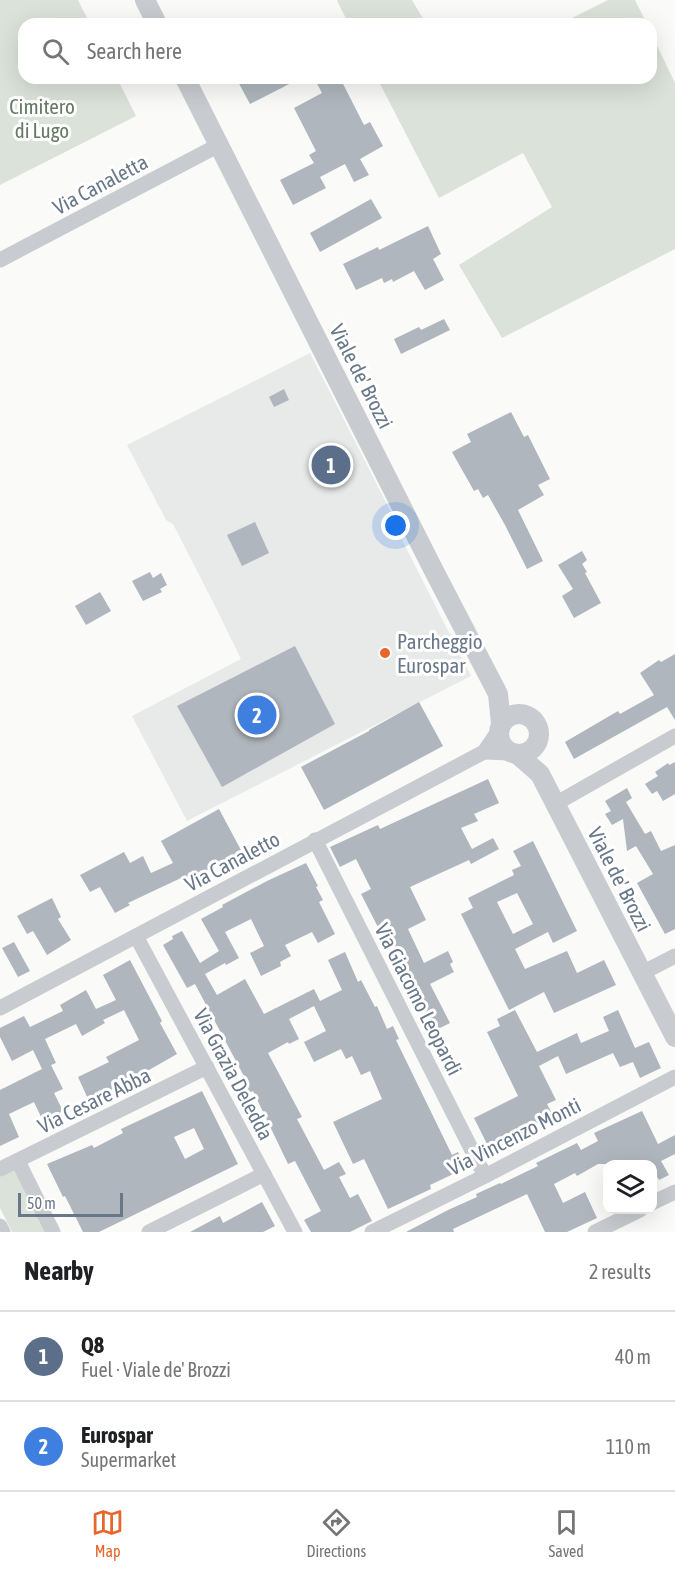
<!DOCTYPE html>
<html lang="en">
<head>
<meta charset="utf-8">
<style>
  :root { --surface:#fff; --page:#f6f6f6; --text:#202124; --muted:#757577; --line:#e0e0e0; --accent:#e6662c }
  body { margin:0; font-family:"Asap Condensed",sans-serif; background:var(--page); color:var(--text) }
  .controls { position:absolute; right:18px; bottom:18px; display:grid; overflow:hidden; border-radius:12px; box-shadow:0 6px 24px #0002 }
  .controls button { width:54px; height:54px; display:grid; place-items:center; padding:0; border:0; border-bottom:2px solid var(--line); background:var(--surface); color:var(--text); font:30px sans-serif }
  .scale { position:absolute; left:18px; bottom:15px; width:105px; box-sizing:border-box; padding-left:6px; border:3px solid #697889; border-top:0; font-size:16px; line-height:21px; white-space:nowrap; color:#697889; -webkit-text-stroke:4px #fff; paint-order:stroke }
  .you { position:absolute; left:396px; top:526px; width:21px; height:21px; margin:-15px; border:4px solid #fff; border-radius:50%; background:#1a73e8; box-shadow:0 0 0 9px #1a73e833 }
  .badge { display:grid; place-items:center; width:39px; height:39px; border-radius:50%; background:var(--accent); color:#fff; font-size:20px; font-weight:700 }
  .pin { position:absolute; translate:-50% -50%; border:3px solid #fff; box-shadow:0 2px 6px #0006 }
  .list { margin:0; padding:0; list-style:none }
  h2 { display:flex; justify-content:space-between; align-items:center; height:78px; margin:0; padding:0 24px; font-size:26px }
  h2 small { font-size:20px; font-weight:400; color:var(--muted) }
  .list li { display:grid; grid-template-columns:39px 1fr auto; gap:18px; align-items:center; box-sizing:border-box; height:90px; padding:0 24px; border-top:2px solid var(--line) }
  .list b { display:block; font-size:22px; white-space:nowrap }
  .list p { margin:0; font-size:20px; white-space:nowrap; color:var(--muted) }
  .list em { font-size:20px; font-style:normal; color:var(--muted) }
  .icon { flex:none; width:33px; height:33px; fill:none; stroke:currentColor; stroke-width:2; stroke-linecap:round; stroke-linejoin:round }
  .map { position:relative; flex:none; width:675px; height:1232px; overflow:hidden }
  .search { position:absolute; background:var(--surface); box-shadow:0 6px 24px #0002; left:18px; right:18px; top:18px; height:66px; display:flex; align-items:center; gap:15px; box-sizing:border-box; padding:0 21px; border-radius:18px; color:var(--muted); font-size:22px }
  .sheet { height:258px; background:var(--surface) }
  nav { display:flex; justify-content:space-around; align-items:center; box-sizing:border-box; height:84px; border-top:2px solid var(--line); background:var(--surface); font-size:16px; color:var(--muted) }
  nav a { display:grid; justify-items:center; gap:3px }
  nav .on { color:var(--accent) }
  .map>svg:first-child { display:block }
  .built { fill:#e8e9e9 }
  .green { fill:#dbe2d9 }
  .building { fill:#afb6bd; fill-rule:evenodd }
  .lines { fill:none; stroke-linecap:round; stroke-linejoin:round }
  .minor { stroke:#c8cbcf; stroke-width:15 }
  .tertiary { stroke:#c8cbcf; stroke-width:20 }
  .poi-dot { fill:#e6662c; stroke:#fff; stroke-width:2 }
  .labels { text-anchor:middle; dominant-baseline:central; stroke-width:6; stroke-linejoin:round; paint-order:stroke }
  .park-label { font-size:21px; fill:#667a64; stroke:#fff }
  .street-label { font-size:21px; fill:#697889; stroke:#fff }
  .poi-label { font-size:21px; fill:#697889; stroke:#fff; text-anchor:start }
</style>
</head>
<body>
<div class="map">
<svg width="675" height="1232" viewBox="0 0 675 1232">
  <rect width="100%" height="100%" fill="#fafaf8"/>
  <polygon class="built" points="310,353 393,516 391,518 471,676 187,821 132,716 241,659 215,606 173,524 166,520 127,445"/>
  <g class="green">
    <polygon points="0,0 78,0 90,24 24,24 24,78 117,78 136,116 0,185"/>
    <polygon points="338,0 412,0 426,24 349,24 337,1"/>
    <polygon points="608,0 635,0 647,24 560,24"/>
    <polygon points="651,33 675,83 675,249 502,338 459,265 552,207 523,153 439,198 377,78 651,78"/>
    <polygon points="16,1166 50,1232 12,1232 0,1208 0,1175"/>
  </g>
  <g class="building">
    <polygon points="236,78 301,78 250,104"/>
    <polygon points="314,78 340,78 364,125 370,122 383,146 360,159 369,175 354,182 345,164 320,177 326,188 293,205 280,180 314,163 309,155 316,151 294,108 322,93"/>
    <polygon points="371,199 382,218 320,252 310,233"/>
    <polygon points="428,226 441,254 433,259 444,280 425,290 414,271 393,282 392,279 384,283 382,278 356,290 343,264 378,247 379,250"/>
    <polygon points="444,319 450,330 401,354 394,339 419,327 421,330"/>
    <polygon points="284,389 289,400 274,407 269,397"/>
    <polygon points="511,412 524,437 528,435 550,479 538,485 544,495 518,510 543,561 527,569 505,525 488,495 483,498 478,489 474,491 452,452 471,442 467,434"/>
    <polygon points="255,522 269,553 242,566 227,535"/>
    <polygon points="582,551 587,560 582,564 587,572 585,573 601,603 574,618 562,596 573,589 558,565"/>
    <polygon points="150,572 153,578 161,573 167,585 160,589 162,592 143,601 132,581"/>
    <polygon points="100,592 111,611 86,625 75,606"/>
    <polygon points="295,646 335,724 222,787 177,706"/>
    <polygon points="675,654 675,720 667,707 574,759 565,742 618,711 620,714 654,695 640,673 659,660 661,662"/>
    <polygon points="419,702 443,746 324,810 301,767 369,731 369,730"/>
    <polygon points="675,762 675,794 663,801 657,791 652,794 645,784 658,776 655,772 668,763 669,765"/>
    <polygon points="488,779 499,803 474,814 478,821 461,828 472,849 493,838 499,849 471,864 469,860 410,887 426,920 408,929 424,963 448,951 453,962 450,964 454,972 430,984 450,1023 430,1033 420,1014 422,1013 361,894 371,889 356,859 340,867 330,847 378,825 380,829"/>
    <polygon points="627,788 632,798 626,802 645,834 651,831 661,851 675,845 675,929 665,934 637,883 653,874 636,846 627,851 623,819 612,825 605,814 611,811 605,801"/>
    <polygon points="219,809 242,852 184,883 181,878 128,903 130,905 115,913 100,887 90,892 80,875 124,852 130,863 143,856 151,873 173,863 161,841"/>
    <path d="M533,841L577,931L553,943L548,932L515,949L525,969L567,951L577,973L604,960L616,985L554,1013L544,992L509,1010L461,914L473,908L468,898L514,875L512,870L521,866L513,851ZM517,893L533,924L513,934L497,902Z"/>
    <polygon points="306,863 318,886 316,887 323,900 319,902 335,934 318,943 312,932 285,945 291,956 280,962 281,966 261,976 250,953 264,946 251,919 225,932 239,958 226,965 225,963 205,974 217,995 245,979 264,1014 314,989 320,1001 342,990 328,960 345,952 358,982 361,980 375,1007 377,1006 387,1029 393,1026 399,1039 396,1040 452,1155 458,1152 466,1168 430,1185 431,1189 388,1209 364,1159 353,1164 333,1122 382,1099 370,1071 361,1075 352,1056 346,1059 341,1049 314,1062 304,1042 326,1031 314,1006 289,1019 299,1039 289,1044 288,1042 268,1053 302,1117 297,1119 324,1170 339,1162 346,1174 339,1177 350,1198 358,1194 372,1221 350,1232 311,1232 304,1220 321,1211 295,1161 288,1164 253,1091 249,1093 241,1080 245,1078 195,984 187,988 163,945 173,939 172,936 182,931 200,963 219,951 201,919 223,907 222,905 267,881"/>
    <polygon points="52,898 61,917 58,919 71,940 47,955 33,931 27,934 17,916"/>
    <polygon points="14,942 30,971 18,977 2,948"/>
    <polygon points="130,960 162,1021 160,1023 177,1054 142,1074 89,1101 78,1077 109,1062 106,1057 139,1040 124,1010 103,1020 105,1023 82,1036 76,1024 45,1039 56,1063 51,1065 63,1089 54,1093 63,1111 43,1121 34,1102 9,1114 19,1137 0,1146 0,1090 42,1069 33,1050 12,1061 0,1037 0,1028 24,1016 30,1027 63,1011 60,1005 86,990 96,1009 116,1000 103,975"/>
    <polygon points="515,1010 537,1052 577,1033 581,1043 609,1031 603,1017 618,1010 635,1048 649,1042 661,1068 640,1078 633,1062 620,1067 613,1053 566,1074 558,1056 539,1066 556,1100 547,1104 555,1119 541,1126 542,1129 492,1154 474,1118 518,1096 487,1032 500,1026 497,1019"/>
    <path d="M202,1091L238,1164L99,1232H83L65,1196L63,1197L47,1164L92,1145L94,1148L123,1133L121,1129ZM194,1128L204,1149L185,1159L174,1137Z"/>
    <polygon points="642,1111 658,1144 675,1135 675,1154 661,1161 669,1175 659,1180 652,1168 652,1164 598,1164 577,1176 575,1173 554,1184 563,1203 585,1192 597,1218 567,1232 545,1232 527,1194 453,1229 454,1232 406,1232 448,1210 477,1197 476,1194 500,1183 501,1184 538,1166 536,1163 577,1143 581,1150 598,1141 594,1133"/>
    <polygon points="262,1202 275,1226 263,1232 190,1232 220,1216 223,1223"/>
  </g>
  <g class="lines">
    <g class="minor">
      <polyline points="0,260 219,145"/>
      <polyline points="484,752 510,753"/>
      <polyline points="555,804 675,736"/>
      <polyline points="315,840 485,1176"/>
      <polyline points="136,936 295,1232"/>
      <polyline points="642,973 675,956"/>
      <polyline points="0,1008 484,752 499,730"/>
      <polyline points="18,1161 53,1232"/>
      <polyline points="0,1169 207,1067"/>
      <polyline points="652,1203 675,1192"/>
      <polyline points="0,1226 3,1232"/>
      <polyline points="149,1232 264,1174"/>
      <polyline points="372,1232 485,1176 675,1077"/>
      <polyline points="595,1232 640,1210"/>
    </g>
    <g class="tertiary">
      <polyline points="145,0 157,24"/>
      <polyline points="185,78 433,569 498,694 501,724"/>
      <circle cx="519" cy="734" r="20"/>
      <polyline points="517,754 540,774 675,1037"/>
    </g>
  </g>
  <circle class="poi-dot" cx="385" cy="653" r="6"/>
  <g class="labels">
    <g class="park-label">
      <text x="42" y="106">Cimitero<tspan x="42" dy="24">di Lugo</tspan></text>
    </g>
    <g class="street-label">
      <text transform="translate(100 184) rotate(-28)">Via Canaletta</text>
      <text transform="translate(362 376) rotate(63)">Viale de' Brozzi</text>
      <text transform="translate(232 861) rotate(-28)">Via Canaletto</text>
      <text transform="translate(620 879) rotate(63)">Viale de' Brozzi</text>
      <text transform="translate(419 999) rotate(63)">Via Giacomo Leopardi</text>
      <text transform="translate(234 1074) rotate(62)">Via Grazia Deledda</text>
      <text transform="translate(94 1100) rotate(-26)">Via Cesare Abba</text>
      <text transform="translate(514 1136) rotate(-27)">Via Vincenzo Monti</text>
    </g>
    <g class="poi-label">
      <text x="397" y="641">Parcheggio<tspan x="397" dy="24">Eurospar</tspan></text>
    </g>
  </g>
</svg>
<div class="controls">
<button><svg class="icon" aria-label="layers" viewBox="0 0 24 24"><path d="M12 4l9 5-9 5-9-5zM3 14l9 5 9-5"/></svg></button>
</div>
<div class="scale">50 m</div>
<div class="you"></div>
<div class="pin badge" style="left:331px;top:465px;background:#5c6f8a">1</div>
<div class="pin badge" style="left:257px;top:715px;background:#3f7fe0">2</div>
<div class="search"><svg class="icon" aria-label="search" viewBox="0 0 24 24"><circle cx="10" cy="10" r="6"/><path d="M15 15l6 6"/></svg>Search here</div>
</div>
<section class="sheet">
<h2>Nearby<small>2 results</small></h2>
<ul class="list">
<li><span class="badge" style="background:#5c6f8a">1</span><div><b>Q8</b><p>Fuel · Viale de' Brozzi</p></div><em>40 m</em></li>
<li><span class="badge" style="background:#3f7fe0">2</span><div><b>Eurospar</b><p>Supermarket</p></div><em>110 m</em></li>
</ul>
</section>
<nav>
<a class="on"><svg class="icon" aria-label="map" viewBox="0 0 24 24"><path d="M3 6l6-2 6 2 6-2v14l-6 2-6-2-6 2zM9 4v14M15 6v14"/></svg>Map</a>
<a><svg class="icon" aria-label="directions" viewBox="0 0 24 24"><path d="M12 3l9 9-9 9-9-9zM9 14v-3h6M13 9l2 2-2 2"/></svg>Directions</a>
<a><svg class="icon" aria-label="saved" viewBox="0 0 24 24"><path d="M7 4h10v16l-5-4-5 4z"/></svg>Saved</a>
</nav>
</body>
</html>
